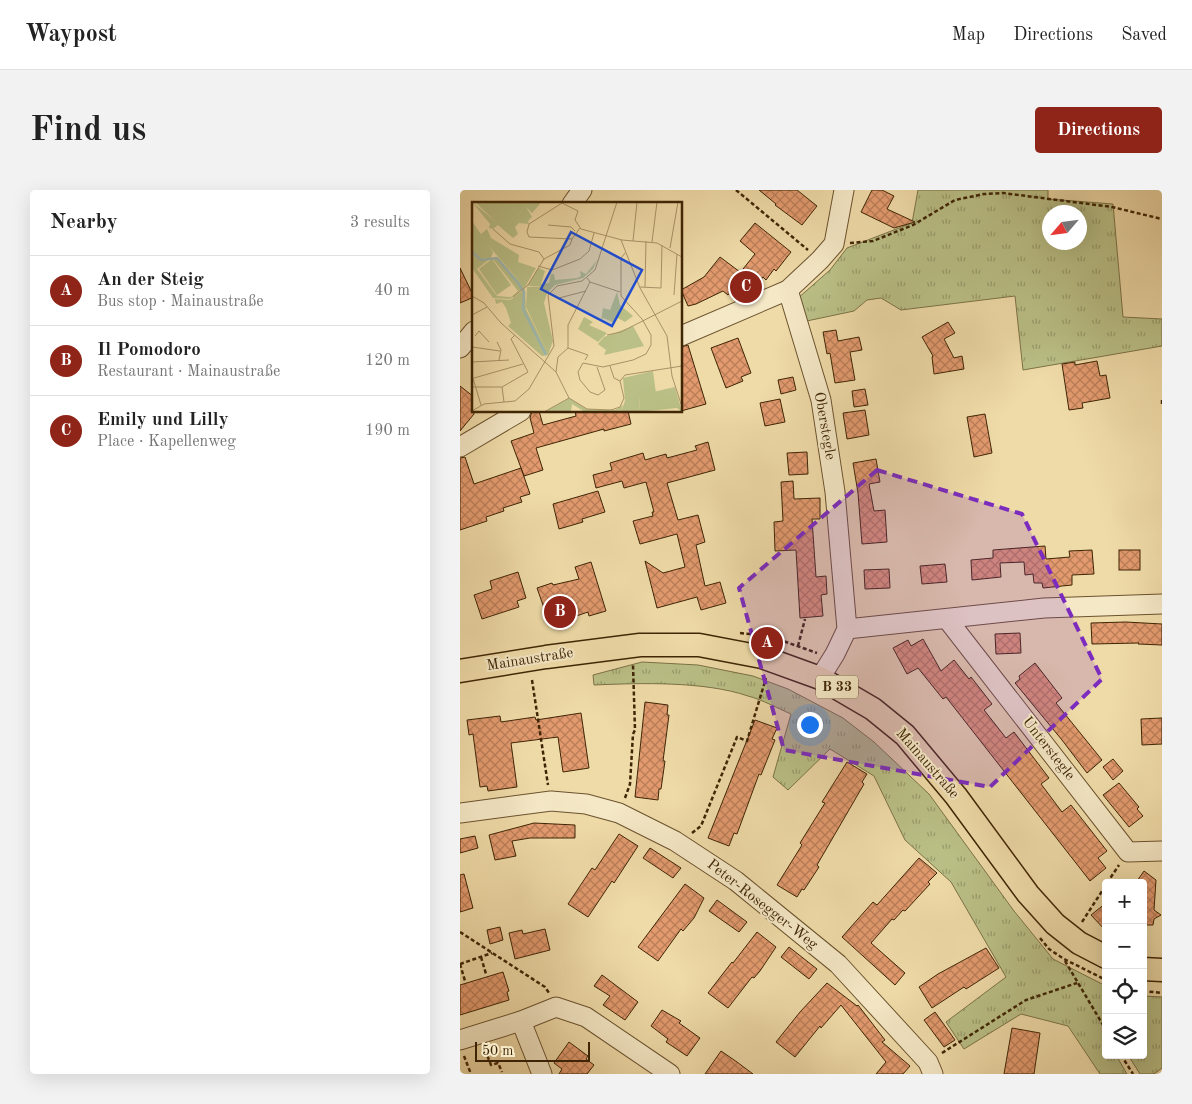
<!DOCTYPE html>
<html lang="en">
<head>
<meta charset="utf-8">
<style>
  :root { --surface:#fff; --page:#f2f2f2; --text:#222; --muted:#767676; --line:#e0e0e0; --accent:#8f2418 }
  body { margin:0; font-family:"Old Standard TT",serif; background:var(--page); color:var(--text) }
  .controls { position:absolute; right:15px; bottom:15px; display:grid; overflow:hidden; border-radius:5px; box-shadow:0 5px 20px #0002 }
  .controls button { width:45px; height:45px; display:grid; place-items:center; padding:0; border:0; border-bottom:1px solid var(--line); background:var(--surface); color:var(--text); font:25px sans-serif }
  .compass { position:absolute; left:582px; top:15px; width:45px; height:45px; border-radius:50%; background:var(--surface); box-shadow:0 5px 20px #0002; rotate:242deg }
  .scale { position:absolute; left:15px; bottom:12px; width:115px; box-sizing:border-box; padding-left:5px; border:2px solid #3f2505; border-top:0; font-size:14px; line-height:18px; white-space:nowrap; color:#3f2505; -webkit-text-stroke:4px #f5e8c6; paint-order:stroke }
  .you { position:absolute; left:349px; top:534px; width:18px; height:18px; margin:-12px; border:4px solid #fff; border-radius:50%; background:#1a73e8; box-shadow:0 0 0 8px #1a73e833 }
  .badge { display:grid; place-items:center; width:32px; height:32px; border-radius:50%; background:var(--accent); color:#fff; font-size:16px; font-weight:700 }
  .pin { position:absolute; translate:-50% -50%; border:2px solid #fff; box-shadow:0 1px 5px #0006 }
  .list { margin:0; padding:0; list-style:none }
  h2 { display:flex; justify-content:space-between; align-items:center; height:65px; margin:0; padding:0 20px; font-size:21px }
  h2 small { font-size:16px; font-weight:400; color:var(--muted) }
  .list li { display:grid; grid-template-columns:32px 1fr auto; gap:15px; align-items:center; box-sizing:border-box; height:70px; padding:0 20px; border-top:1px solid var(--line) }
  .list b { display:block; font-size:19px; white-space:nowrap }
  .list p { margin:0; font-size:16px; white-space:nowrap; color:var(--muted) }
  .list em { font-size:16px; font-style:normal; color:var(--muted) }
  .icon { flex:none; width:28px; height:28px; fill:none; stroke:currentColor; stroke-width:2; stroke-linecap:round; stroke-linejoin:round }
  .map { position:relative; flex:none; width:702px; height:884px; overflow:hidden; border-radius:5px }
  header { display:flex; align-items:center; gap:30px; box-sizing:border-box; height:70px; padding:0 25px; background:var(--surface); border-bottom:1px solid var(--line) }
  header strong { font-size:24px }
  nav { display:flex; gap:28px; margin-inline-start:auto; font-size:18px }
  .intro { display:flex; align-items:center; justify-content:space-between; box-sizing:border-box; height:120px; padding:0 30px }
  h1 { margin:0; font-size:35px }
  .button { padding:12px 22px; border-radius:5px; background:var(--accent); color:#fff; font-size:18px; font-weight:700 }
  main { display:flex; gap:30px; padding:0 30px }
  aside { flex:1; background:var(--surface); border-radius:5px; box-shadow:0 5px 20px #0002 }
  .map>svg:first-child { display:block }
  .grass { fill:url(#grass-tufts); stroke:#7c7246; fill-rule:evenodd }
  .building { fill:url(#building-cross-hatch); stroke:#3f2505 }
  .lines { fill:none; stroke-linecap:round; stroke-linejoin:round }
  .minor-casing { stroke:#6b522e; stroke-width:21 }
  .major-casing { stroke:#3f2505; stroke-width:25 }
  .path { stroke:#3f2505; stroke-width:2.5; stroke-dasharray:4 2.5; stroke-linecap:butt }
  .minor { stroke:#f5e8c6; stroke-width:19 }
  .major { stroke:#efdba8; stroke-width:22 }
  .marked { fill:#7b2cbf; fill-opacity:0.2; stroke:#7b2cbf; stroke-width:4; stroke-dasharray:10 6; stroke-linejoin:round }
  .labels { text-anchor:middle; dominant-baseline:central; stroke-width:4; stroke-linejoin:round; paint-order:stroke }
  .shield { fill:#f5e8c6; stroke:#76603f; stroke-width:1 }
  .shield-label { font-size:14px; font-weight:bold; fill:#3f2505 }
  .street-label { font-size:15px; fill:#3f2505; stroke:#f5e8c6 }
  .inset-river { fill:none; stroke:#9eb9b3; stroke-width:2.5 }
  .inset-road { fill:none; stroke:#a99267; stroke-width:1 }
  .view { fill:#1d4ed8; fill-opacity:0.15; stroke:#1d4ed8; stroke-width:2.5 }
  .inset-edge { fill:none; stroke:#3f2505; stroke-width:2.5 }
</style>
</head>
<body>
<header>
<strong>Waypost</strong>
<nav><a>Map</a><a>Directions</a><a>Saved</a></nav>
</header>
<div class="intro"><h1>Find us</h1><a class="button">Directions</a></div>
<main>
<aside>
<h2>Nearby<small>3 results</small></h2>
<ul class="list">
<li><span class="badge">A</span><div><b>An der Steig</b><p>Bus stop · Mainaustraße</p></div><em>40 m</em></li>
<li><span class="badge">B</span><div><b>Il Pomodoro</b><p>Restaurant · Mainaustraße</p></div><em>120 m</em></li>
<li><span class="badge">C</span><div><b>Emily und Lilly</b><p>Place · Kapellenweg</p></div><em>190 m</em></li>
</ul>
</aside>
<div class="map">
<svg width="702" height="884" viewBox="0 0 702 884">
  <defs>
    <pattern id="grass-tufts" width="24" height="20" patternUnits="userSpaceOnUse" patternTransform="scale(1.25)"><rect width="24" height="20" fill="#bac087"/><path d="M3 7l-1-3M5 7V3M7 7l1-3M15 17l-1-3M17 17v-4M19 17l1-3" fill="none" stroke="#999c6c"/></pattern>
    <pattern id="building-cross-hatch" width="8" height="8" patternUnits="userSpaceOnUse" patternTransform="scale(1.25)"><rect width="8" height="8" fill="#e29a6e"/><path d="M0 0l8 8M0 8l8-8" fill="none" stroke="#b97d58"/></pattern>
  </defs>
  <rect width="100%" height="100%" fill="#efdba8"/>
  <filter id="stains"><feTurbulence type="fractalNoise" baseFrequency=".004" numOctaves="4"/><feColorMatrix values="0 0 0 0 .2 0 0 0 0 .09 0 0 0 0 .02 0 0 0 .5 -.17"/></filter>
  <radialGradient id="worn" r=".72"><stop offset=".6" stop-color="#630" stop-opacity="0"/><stop offset="1" stop-color="#630" stop-opacity=".3"/></radialGradient>
  <g class="grass">
    <path d="M458,0H588V9L653,14L663,127L702,129V156L563,180L555,106L441,120L421,108L407,110L394,121L342,132L337,109L370,80L387,58L452,33ZM590,22H620V52H590Z"/>
    <path d="M182,472L238,475L293,486L328,499L383,528L414,552L469,604L554,721L593,769L646,796V840L642,841L646,848V865H656L667,884H640L608,836L561,824L504,859L486,832L546,787L491,692L445,650L414,586L370,559L328,600L313,587L331,524C317,518 303,510 288,506C244,491 180,493 134,495L133,485Z"/>
    <polygon points="683,806 702,807 702,878 694,884 680,884 668,865 683,865"/>
  </g>
  <g class="building">
    <polygon points="299,0 337,0 357,16 342,35 315,15 316,14"/>
    <polygon points="412,0 422,0 434,6 427,19 455,32 434,38 401,22"/>
    <polygon points="295,33 331,62 316,81 314,79 306,90 303,87 299,92 283,79 295,64 280,51"/>
    <polygon points="260,67 284,85 268,105 263,101 236,114 228,116 221,100 244,87"/>
    <polygon points="0,78 14,107 0,113"/>
    <polygon points="488,132 495,143 484,149 494,168 502,166 504,179 474,184 472,167 473,166 462,147"/>
    <polygon points="376,140 378,151 399,147 402,160 390,162 395,190 375,193 370,163 367,164 363,142"/>
    <polygon points="278,148 291,183 281,187 283,191 266,198 251,158"/>
    <polygon points="228,155 246,214 221,221 221,157"/>
    <polygon points="637,171 640,186 646,185 650,208 622,213 623,218 609,220 602,174 615,172 615,175"/>
    <polygon points="333,187 336,200 321,204 318,190"/>
    <polygon points="0,196 14,207 14,224 0,241"/>
    <polygon points="405,199 408,215 394,217 392,201"/>
    <polygon points="320,209 325,232 305,236 300,213"/>
    <polygon points="405,220 409,245 387,249 383,223"/>
    <polygon points="72,221 79,221 83,235 116,226 115,221 168,221 171,234 144,241 144,239 76,258 83,280 64,286 51,251 74,243 70,228"/>
    <polygon points="525,224 532,263 514,267 507,227"/>
    <polygon points="248,252 255,280 207,293 218,330 238,325 245,352 236,355 245,396 260,392 266,413 241,420 237,407 197,418 185,371 203,383 225,377 217,344 180,354 173,331 193,326 192,322 194,322 186,292 164,298 162,291 136,298 133,285 152,280 150,273 183,263 185,270 206,264 207,268 237,260 235,256"/>
    <polygon points="347,262 348,284 329,285 327,263"/>
    <polygon points="5,267 14,294 61,278 70,304 60,307 62,312 43,318 44,321 26,327 27,331 0,340 0,268"/>
    <polygon points="416,269 420,292 409,294 414,321 425,320 427,352 402,354 398,303 393,273"/>
    <polygon points="333,291 334,309 360,308 360,329 352,329 356,387 366,386 367,404 361,405 363,426 340,428 336,360 315,361 314,332 323,331 321,292"/>
    <polygon points="138,301 145,322 122,329 123,332 99,339 93,314"/>
    <polygon points="585,356 586,369 610,367 609,361 632,360 634,384 612,385 612,395 583,398 582,393 574,393 573,384 565,385 564,372 540,373 541,387 512,390 511,370 533,368 533,360"/>
    <rect x="659" y="360" width="21" height="20"/>
    <polygon points="131,372 146,421 129,426 128,422 90,435 77,398 92,393 93,395 119,389 115,377"/>
    <polygon points="485,374 487,392 462,394 460,376"/>
    <polygon points="429,379 430,398 405,399 404,380"/>
    <polygon points="58,382 66,408 57,411 59,417 22,429 14,405 32,399 30,391"/>
    <polygon points="666,432 702,434 702,455 678,454 679,453 632,454 631,433"/>
    <polygon points="560,443 561,463 536,464 535,444"/>
    <polygon points="463,449 481,481 494,470 509,489 511,487 532,514 524,520 546,548 554,542 589,588 581,594 602,622 611,615 647,661 638,668 646,678 630,691 486,507 483,509 458,478 447,484 433,458 448,450 451,456"/>
    <polygon points="575,473 602,508 596,513 642,570 627,583 602,550 555,493 560,489 559,486"/>
    <polygon points="185,512 208,515 207,525 209,525 203,571 205,571 201,599 199,599 198,610 175,607"/>
    <polygon points="121,523 129,578 103,582 98,547 51,553 57,597 28,601 27,596 20,597 13,544 9,545 7,530 40,526 41,532 75,527 76,530"/>
    <polygon points="702,528 702,554 682,555 681,529"/>
    <polygon points="295,530 317,538 312,549 315,550 301,585 299,584 277,644 274,643 269,656 248,648"/>
    <polygon points="653,569 663,581 653,590 643,577"/>
    <polygon points="387,572 407,584 402,592 404,594 357,675 359,677 344,700 342,699 337,707 317,695 342,655 340,653 365,613 362,612"/>
    <polygon points="659,593 679,617 677,619 683,626 669,637 643,605"/>
    <polygon points="74,633 115,635 115,648 70,648 52,651 56,666 35,670 29,645"/>
    <polygon points="159,644 178,656 154,693 152,691 128,727 108,714 132,678 135,680"/>
    <polygon points="15,646 18,658 0,663 0,649"/>
    <polygon points="190,658 221,678 213,688 183,668"/>
    <polygon points="459,668 477,683 468,692 470,694 445,721 443,720 434,730 432,729 411,753 445,783 435,795 382,747 413,712 417,715"/>
    <polygon points="684,681 696,690 694,720 701,725 694,729 693,735 683,735 683,693 677,691"/>
    <polygon points="4,684 13,718 0,722 0,685"/>
    <polygon points="225,694 244,708 234,728 223,741 221,739 198,771 178,757"/>
    <polygon points="257,710 287,732 279,742 249,721"/>
    <polygon points="646,713 646,741 631,725"/>
    <polygon points="40,737 43,750 30,754 27,740"/>
    <polygon points="85,739 90,760 55,769 49,743 62,740 63,744"/>
    <polygon points="297,742 316,757 300,781 294,788 292,787 268,818 248,803 272,772 273,773"/>
    <polygon points="329,757 357,779 349,789 321,767"/>
    <polygon points="526,758 539,778 506,799 504,797 472,818 459,797 478,784"/>
    <polygon points="43,782 49,801 47,802 49,810 0,825 0,795"/>
    <polygon points="142,785 178,812 165,830 143,815 150,806 134,796"/>
    <polygon points="367,793 397,816 398,815 425,850 422,852 450,876 443,884 416,884 426,872 381,815 361,838 360,836 335,867 316,852 340,822"/>
    <polygon points="202,820 221,831 219,833 240,848 227,866 206,852 208,849 191,836"/>
    <polygon points="475,822 495,850 484,857 464,830"/>
    <polygon points="552,838 580,843 574,884 544,884"/>
    <polygon points="109,852 128,866 126,869 134,875 127,884 99,884 102,879 94,873"/>
    <polygon points="261,861 277,872 293,884 245,884"/>
  </g>
  <g class="lines">
    <g class="minor-casing">
      <g id="minor">
        <polyline points="112,14 122,0"/>
        <polyline points="328,100 361,210 375,302 387,439 375,464 360,488"/>
        <polyline points="221,146 328,100 360,70 374,54 384,0"/>
        <polyline points="0,158 14,141"/>
        <polyline points="0,257 61,221"/>
        <polyline points="487,429 668,662 702,661"/>
        <polyline points="387,439 584,418 702,414"/>
        <polyline points="0,623 91,611 126,614 159,623 215,651 276,691 378,774 468,872 473,884"/>
        <polyline points="61,831 96,817 126,827 210,884"/>
        <polyline points="0,850 61,831 82,884"/>
      </g>
    </g>
    <g class="major-casing">
      <g id="major">
        <polyline points="0,481 86,467 180,455 239,455 302,467 360,488 413,519 445,545 496,606 568,704 595,734 619,753 646,767"/>
        <polyline points="683,779 702,780"/>
      </g>
    </g>
    <g class="path">
      <polyline points="276,0 348,60"/>
      <polyline points="390,53 413,51 453,35 495,10 524,4 543,3 652,17 702,29"/>
      <polyline points="702,214 702,209"/>
      <polyline points="280,443 309,446 357,463"/>
      <polyline points="338,456 345,429"/>
      <polyline points="72,490 88,595"/>
      <polyline points="165,608 170,594 173,544 175,540 173,475"/>
      <polyline points="232,643 241,636 277,547 287,551 306,488"/>
      <polyline points="647,693 659,675"/>
      <polyline points="622,732 646,695"/>
      <polyline points="0,742 85,797 89,803"/>
      <polyline points="580,748 589,759 604,769 646,790"/>
      <polyline points="21,767 26,784"/>
      <polyline points="605,771 646,840"/>
      <polyline points="0,774 32,763"/>
      <polyline points="0,774 5,791"/>
      <polyline points="683,801 702,803"/>
      <polyline points="25,860 31,875 38,873 42,882"/>
      <polyline points="482,863 566,810 617,793"/>
      <polyline points="661,865 673,884"/>
      <polyline points="4,866 11,884"/>
    </g>
    <use href="#minor" class="minor"/>
    <use href="#major" class="major"/>
  </g>
  <path class="marked" d="M417,280L562,324L642,489L530,597L324,560L279,398Z"/>
  <g class="labels">
    <rect class="shield" x="356" y="485.5" width="42" height="23" rx="4"/>
    <g class="shield-label">
      <text x="377" y="497">B 33</text>
    </g>
    <g class="street-label">
      <text transform="translate(364 236) rotate(80)">Oberstegle</text>
      <text transform="translate(70 470) rotate(-9)">Mainaustraße</text>
      <text transform="translate(588 559) rotate(52)">Unterstegle</text>
      <text transform="translate(467 574) rotate(49)">Mainaustraße</text>
      <text transform="translate(302 715) rotate(38)">Peter-Rosegger-Weg</text>
    </g>
  </g>
  <g transform="translate(12 12)">
    <rect width="210" height="210" fill="#efdba8"/>
    <path d="M3,0H67L68,2L60,11L54,5L36,22L23,19ZM15,27L19,36L47,53L46,60L64,66L53,85L38,97L21,96L0,66V49L11,58L19,56L5,67L25,94L39,95L46,89L20,56L25,55L49,81L15,42L9,32ZM125,58L121,67L111,76L83,83L75,91L72,101L81,139L76,153L70,154L36,124L39,121L34,106L30,100L24,102L23,97L38,98L53,87L54,107L75,149L54,105L55,85L75,84H56L64,69L67,66L73,69L69,82L77,81L79,72H82L83,78L105,76L109,74L108,69L114,72ZM145,90L148,103L161,114L153,120L144,115L141,120L131,116L129,119L131,106L138,108ZM112,115L121,120L117,123L135,131L126,140L106,127ZM161,124L172,144L132,153L134,148L126,142L132,135ZM203,185L210,210L205,206L167,210L168,193Z" fill="#bac087"/>
    <path d="M0,0L23,19H28L27,15L31,14L36,21L49,10L50,5H54L60,15L56,19L57,22L47,21L43,25L46,32L41,36L26,23L21,27L17,26L18,22ZM0,19L21,50L19,56L5,57L0,49ZM97,196L115,207L143,208L151,203L149,210H113L100,202L99,210H72Z" fill="#bac087"/>
    <path d="M181,169L184,192L168,194L167,210H149L153,199L151,176Z" fill="#bac087"/>
    <path d="M20,57L39,83L25,93L7,67Z" fill="#bac087"/>
    <path class="inset-river" d="M0,50L9,58L25,56L46,81L52,90L51,107L74,153"/>
    <path class="inset-road" d="M76,23L99,25L103,29M108,26L100,37L57,35L55,30L57,22L90,1L106,9L103,18L109,27L150,38L185,41L210,55M21,27L38,42L67,50L72,57M149,38L168,86L195,134L200,174L210,205M161,39L165,0M180,40L185,0M198,46L206,0M66,64L80,68L108,57L117,49L122,31M115,76L118,80L148,90M168,85L189,86L190,43M173,85L174,39M202,93L205,52M0,94L12,101L29,121L84,170L97,196L115,207L139,208L148,205L152,196L148,179L153,173L210,164M41,95L56,83L72,57L98,43L100,37M87,96L114,89M0,113L15,105M135,133L149,130L210,99M3,134L7,129L17,140M25,140L29,148L27,158M0,145L28,149M96,146V123L118,80M96,146L116,153L113,158M0,160L37,158M138,164L142,176L148,179M125,165L133,188L126,193L118,190L108,178L106,170L111,161L131,165L161,158L174,152L179,143V133L170,117L149,94V56L153,51M84,170L86,155L96,146M0,173L9,203M2,176L51,162M0,185H30L56,170L39,137L43,133M30,185L32,200M0,209L12,202L43,199L57,187L82,144L76,93L85,84L110,79L123,68L145,0M72,210L97,196"/>
    <path class="view" d="M99,30L170,68L140,124L69,87Z"/>
    <rect width="210" height="210" class="inset-edge"/>
  </g>
  <rect width="100%" height="100%" filter="url(#stains)"/>
  <rect width="100%" height="100%" fill="url(#worn)"/>
</svg>
<div class="controls">
<button>+</button>
<button>−</button>
<button><svg class="icon" aria-label="locate" viewBox="0 0 24 24"><circle cx="12" cy="12" r="6"/><path d="M12 2v4M12 18v4M2 12h4M18 12h4"/></svg></button>
<button><svg class="icon" aria-label="layers" viewBox="0 0 24 24"><path d="M12 4l9 5-9 5-9-5zM3 14l9 5 9-5"/></svg></button>
</div>
<svg class="compass" viewBox="-18 -18 36 36"><path d="M0-13l5 13h-10z" fill="#e53935"/><path d="M0 13l5-13h-10z" fill="#767676"/></svg>
<div class="scale">50 m</div>
<div class="you"></div>
<div class="pin badge" style="left:307px;top:453px">A</div>
<div class="pin badge" style="left:100px;top:422px">B</div>
<div class="pin badge" style="left:286px;top:97px">C</div>
</div>
</main>
</body>
</html>
